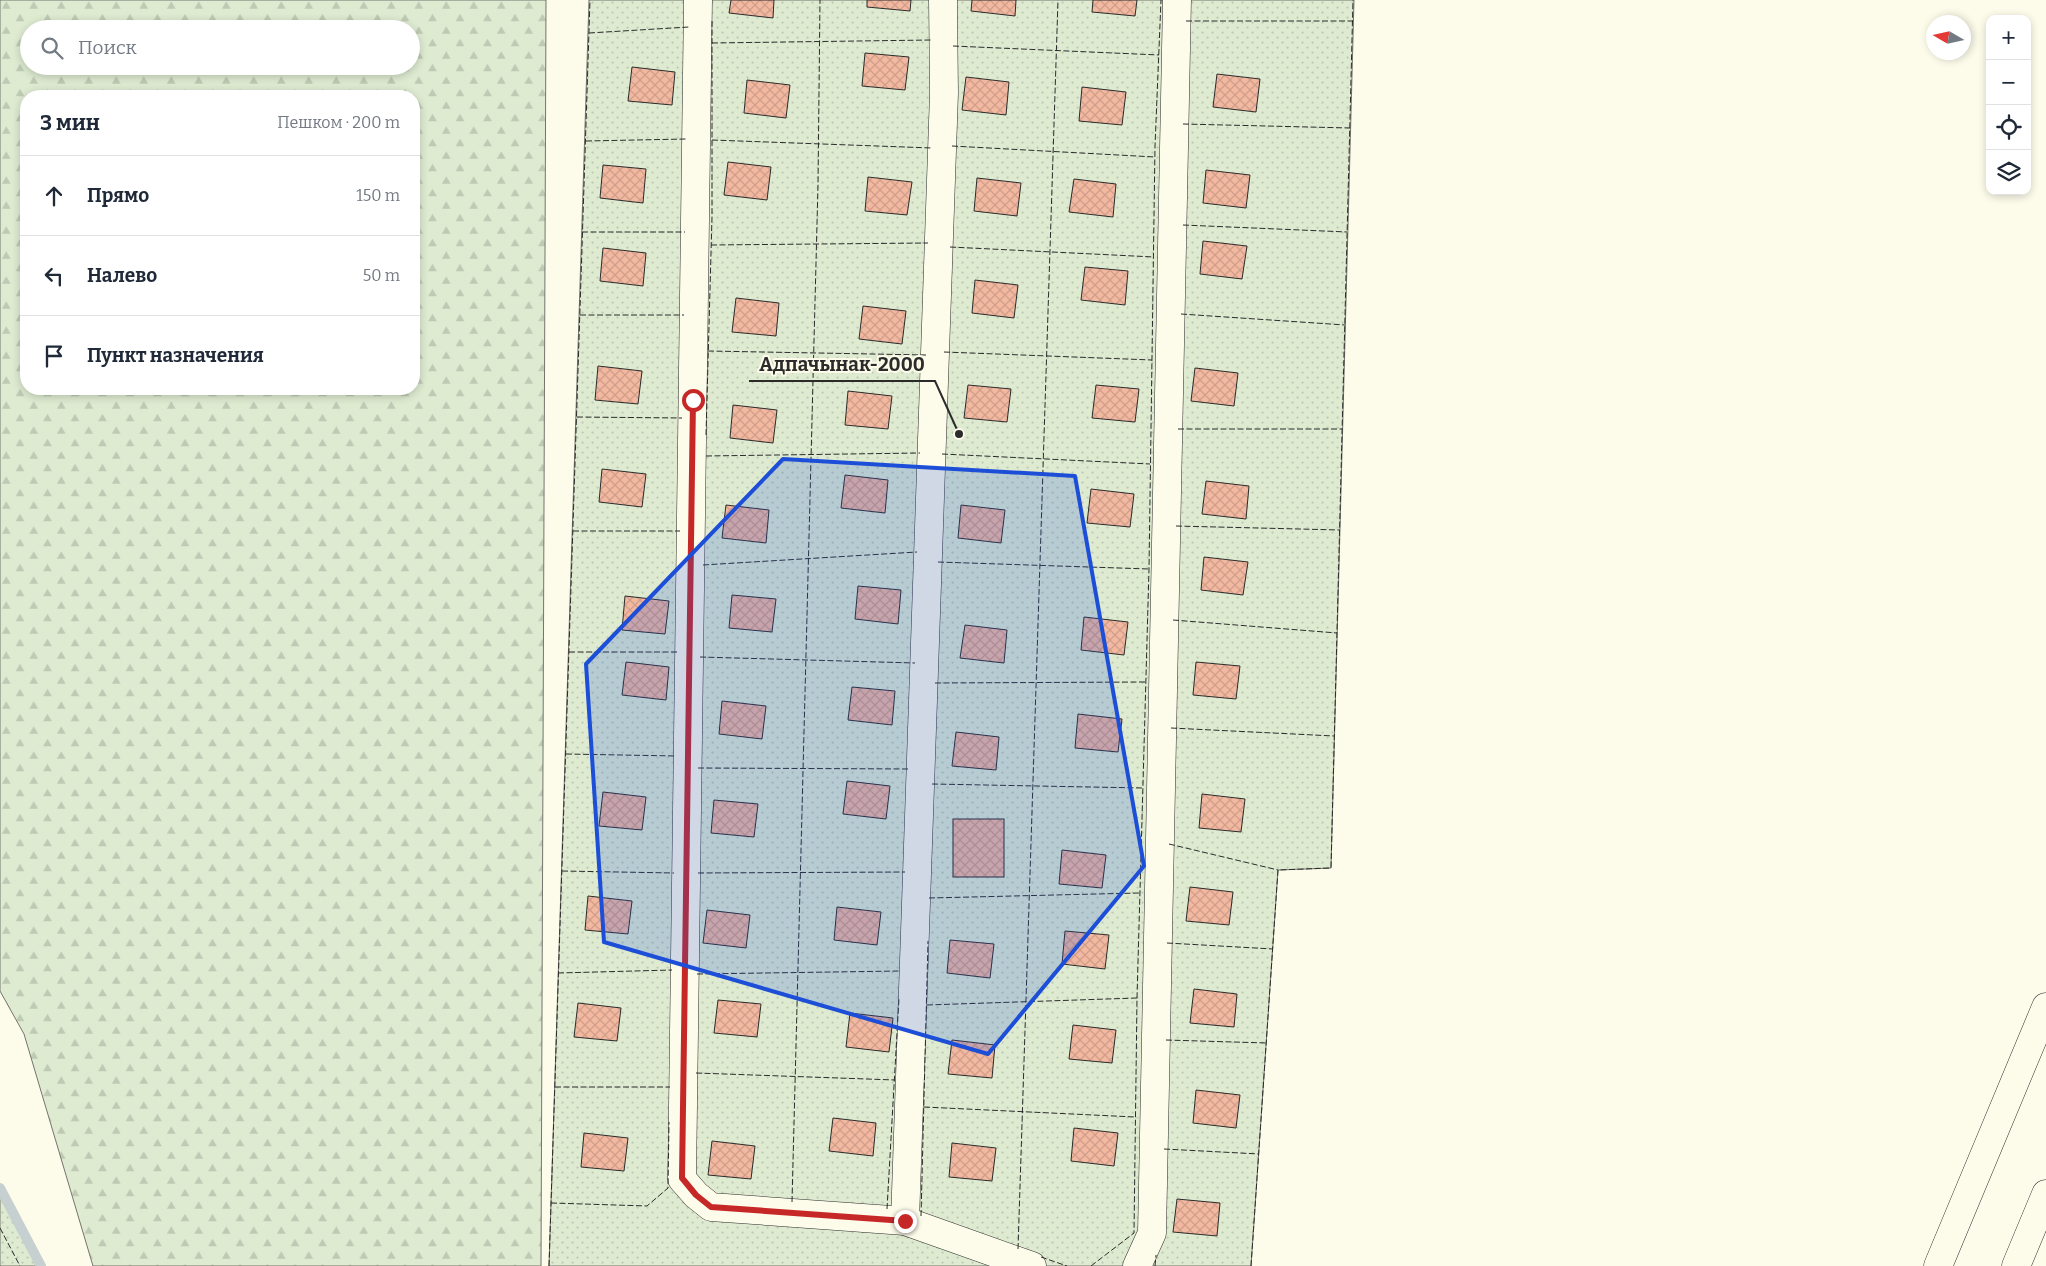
<!DOCTYPE html>
<html lang="ru">
<head>
<meta charset="utf-8">
<style>
  :root { --surface:#fff; --page:#f2f2f3; --text:#1f2937; --muted:#747a83; --line:#e0e1e3 }
  body { margin:0; font-family:Bitter,serif; background:var(--page); color:var(--text) }
  .controls { position:absolute; right:15px; top:15px; display:grid; overflow:hidden; border-radius:10px; box-shadow:0 2px 8px #0003 }
  .controls button { width:45px; height:45px; display:grid; place-items:center; padding:0; border:0; border-bottom:1px solid var(--line); background:var(--surface); color:var(--text); font:25px sans-serif }
  .compass { position:absolute; left:1926px; top:15px; width:45px; height:45px; border-radius:50%; background:var(--surface); box-shadow:0 2px 8px #0003; rotate:279deg }
  .stop { position:absolute; width:15px; height:15px; margin:-11px; border:4px solid #c62828; border-radius:50%; background:#fff }
  .stop.end { background:#c62828; border-color:#fff; box-shadow:0 1px 5px #0008 }
  .list { margin:0; padding:0; list-style:none }
  h2 { display:flex; justify-content:space-between; align-items:center; height:65px; margin:0; padding:0 20px; font-size:21px }
  h2 small { font-size:16px; font-weight:400; color:var(--muted) }
  .list li { display:grid; grid-template-columns:32px 1fr auto; gap:15px; align-items:center; box-sizing:border-box; height:80px; padding:0 20px; border-top:1px solid var(--line) }
  .list b { display:block; font-size:19px; white-space:nowrap }
  .list em { font-size:16px; font-style:normal; color:var(--muted) }
  .icon { flex:none; width:28px; height:28px; fill:none; stroke:currentColor; stroke-width:2; stroke-linecap:round; stroke-linejoin:round }
  .map { position:relative; flex:none; width:2046px; height:1266px; overflow:hidden }
  .search { position:absolute; background:var(--surface); box-shadow:0 2px 8px #0003; left:20px; top:20px; width:400px; height:55px; display:flex; align-items:center; gap:12px; box-sizing:border-box; padding:0 18px; border-radius:28px; color:var(--muted); font-size:19px }
  .panel { position:absolute; background:var(--surface); box-shadow:0 2px 8px #0003; left:20px; top:90px; width:400px; height:305px; border-radius:20px }
  .map>svg:first-child { display:block }
  .forest { fill:url(#forest-firs); stroke:#74746e; fill-rule:evenodd }
  .garden { fill:url(#garden-dots); stroke:#74746e }
  .lines { fill:none; stroke-linecap:round; stroke-linejoin:round }
  .stream { stroke:#c7d0d0; stroke-width:10 }
  .building { fill:url(#building-cross-hatch); stroke:#2b2b2b }
  .minor-casing { stroke:#2b2b2b; stroke-width:29 }
  .highway-casing { stroke:#2b2b2b; stroke-width:29 }
  .minor { stroke:#fdfbea; stroke-width:28 }
  .highway { stroke:#fdfbea; stroke-width:28 }
  .fence { stroke:#2b2b2b; stroke-width:1; stroke-dasharray:6 2.5; stroke-linecap:butt }
  .route { stroke:#c62828; stroke-width:6 }
  .marked { fill:#1d4ed8; fill-opacity:0.2; stroke:#1d4ed8; stroke-width:4; stroke-linejoin:round }
  .leader { fill:none; stroke:#2b2b2b; stroke-width:2 }
  .callout-dot { fill:#2b2b2b; stroke:#fdfbea; stroke-width:2 }
  .callout-label { font-size:19px; text-anchor:middle; font-weight:bold; fill:#2b2b2b; stroke:#fdfbea; stroke-width:4; stroke-linejoin:round; paint-order:stroke }
</style>
</head>
<body>
<div class="map">
<svg width="2046" height="1266" viewBox="0 0 2046 1266">
  <defs>
    <pattern id="forest-firs" width="22" height="20" patternUnits="userSpaceOnUse" patternTransform="scale(1.25)"><rect width="22" height="20" fill="#deebd1"/><path d="M5 1l3.5 6h-7zM16 11l3.5 6h-7z" fill="#bfcab4"/></pattern>
    <pattern id="garden-dots" width="8" height="8" patternUnits="userSpaceOnUse" patternTransform="scale(1.25)"><rect width="8" height="8" fill="#deebd1"/><path d="M2 2h.1M6 6h.1" fill="none" stroke="#bfcab4" stroke-width="1.8" stroke-linecap="round"/></pattern>
    <pattern id="building-cross-hatch" width="8" height="8" patternUnits="userSpaceOnUse" patternTransform="scale(1.25)"><rect width="8" height="8" fill="#f2b8a0"/><path d="M0 0l8 8M0 8l8-8" fill="none" stroke="#d09e8a"/></pattern>
  </defs>
  <rect width="100%" height="100%" fill="#fdfbea"/>
  <path class="forest" d="M0,0H546L541,1266H93L24,1034L0,991ZM29,29H411V66H29ZM26,96H414V389H26Z"/>
  <g class="garden">
    <polygon points="589,0 1354,0 1331,868 1278,870 1251,1266 549,1266"/>
    <polygon points="0,1188 41,1266 0,1266"/>
  </g>
  <g class="lines">
    <polyline class="stream" points="0,1188 41,1266"/>
  </g>
  <g class="building">
    <polygon points="731,0 774,0 773,18 729,13"/>
    <polygon points="867,0 911,0 910,11 867,7"/>
    <polygon points="972,0 1016,0 1015,16 971,11"/>
    <polygon points="1093,0 1137,0 1135,16 1092,12"/>
    <polygon points="865,53 909,57 905,90 862,86"/>
    <polygon points="632,67 675,72 672,105 628,101"/>
    <polygon points="1217,74 1260,79 1256,112 1213,107"/>
    <polygon points="966,77 1009,82 1006,115 962,110"/>
    <polygon points="747,80 790,85 786,118 744,113"/>
    <polygon points="1082,87 1126,92 1122,125 1079,121"/>
    <polygon points="728,162 771,167 767,200 724,195"/>
    <polygon points="603,165 646,169 643,203 600,198"/>
    <polygon points="1206,170 1250,175 1246,208 1203,203"/>
    <polygon points="868,177 912,182 907,215 865,211"/>
    <polygon points="977,178 1021,183 1017,216 974,211"/>
    <polygon points="1074,179 1116,184 1113,217 1069,212"/>
    <polygon points="1203,241 1247,246 1242,279 1200,274"/>
    <polygon points="603,248 646,253 643,286 600,281"/>
    <polygon points="1085,267 1128,271 1125,305 1081,300"/>
    <polygon points="975,280 1018,285 1014,318 972,313"/>
    <polygon points="736,298 779,303 776,336 732,332"/>
    <polygon points="863,306 906,311 902,344 859,339"/>
    <polygon points="598,366 642,371 638,404 595,400"/>
    <polygon points="1195,368 1238,373 1234,406 1191,401"/>
    <polygon points="968,385 1011,389 1007,422 964,418"/>
    <polygon points="1096,385 1139,389 1135,422 1092,418"/>
    <polygon points="848,391 892,396 888,429 845,425"/>
    <polygon points="733,405 777,410 773,443 730,438"/>
    <polygon points="602,469 646,474 642,507 599,502"/>
    <polygon points="845,475 888,480 885,513 841,508"/>
    <polygon points="1206,481 1249,486 1246,519 1202,514"/>
    <polygon points="1091,489 1134,494 1130,527 1087,523"/>
    <polygon points="726,505 769,510 766,543 722,538"/>
    <polygon points="961,505 1005,510 1001,543 958,538"/>
    <polygon points="1204,557 1248,562 1243,595 1201,590"/>
    <polygon points="858,586 901,590 898,624 855,619"/>
    <polygon points="732,595 776,599 772,632 729,628"/>
    <polygon points="625,596 669,601 665,634 622,630"/>
    <polygon points="1084,617 1128,622 1124,655 1081,650"/>
    <polygon points="965,625 1007,630 1004,663 960,658"/>
    <polygon points="626,662 669,667 666,700 622,695"/>
    <polygon points="1196,662 1240,666 1236,699 1193,695"/>
    <polygon points="852,687 895,691 892,725 848,720"/>
    <polygon points="722,701 766,706 762,739 719,734"/>
    <polygon points="1078,714 1122,719 1118,752 1075,748"/>
    <polygon points="956,732 999,737 996,770 952,766"/>
    <polygon points="847,781 890,786 886,819 843,814"/>
    <polygon points="603,792 646,797 642,830 599,826"/>
    <polygon points="1202,794 1245,799 1241,832 1199,828"/>
    <polygon points="714,800 758,804 754,837 711,833"/>
    <rect x="953" y="819" width="51" height="58"/>
    <polygon points="1062,850 1106,855 1102,888 1059,884"/>
    <polygon points="1190,887 1233,892 1229,925 1186,921"/>
    <polygon points="588,896 632,901 628,934 585,930"/>
    <polygon points="837,907 881,912 877,945 834,940"/>
    <polygon points="707,910 750,915 746,948 703,943"/>
    <polygon points="1065,931 1109,935 1105,969 1062,964"/>
    <polygon points="950,940 994,944 990,978 947,973"/>
    <polygon points="1194,989 1237,994 1234,1027 1190,1023"/>
    <polygon points="718,1000 761,1004 757,1037 714,1033"/>
    <polygon points="578,1003 621,1008 617,1041 574,1037"/>
    <polygon points="850,1013 893,1018 889,1052 846,1047"/>
    <polygon points="1073,1025 1116,1030 1112,1063 1069,1059"/>
    <polygon points="952,1040 995,1045 992,1078 948,1074"/>
    <polygon points="1196,1090 1240,1095 1236,1128 1193,1123"/>
    <polygon points="833,1118 876,1123 873,1156 829,1151"/>
    <polygon points="1074,1128 1118,1133 1114,1166 1071,1161"/>
    <polygon points="584,1133 628,1138 624,1171 581,1167"/>
    <polygon points="712,1141 755,1146 751,1179 708,1175"/>
    <polygon points="952,1143 996,1148 992,1181 949,1177"/>
    <polygon points="1177,1199 1220,1203 1217,1236 1173,1232"/>
  </g>
  <g class="lines">
    <g class="minor-casing">
      <g id="minor">
        <polyline points="698,0 682,1179 696,1195 711,1207 905,1221 1032,1266"/>
        <polyline points="905,1221 944,93 943,0"/>
        <polyline points="1137,1266 1152,1233 1177,0"/>
      </g>
    </g>
    <g class="highway-casing">
      <g id="highway">
        <polyline points="1938,1266 2046,1007"/>
        <polyline points="2016,1266 2046,1194"/>
      </g>
    </g>
    <use href="#minor" class="minor"/>
    <use href="#highway" class="highway"/>
    <g class="fence">
      <polyline points="1186,21 1353,21"/>
      <polyline points="589,33 689,27"/>
      <polyline points="712,43 931,40"/>
      <polyline points="953,46 1159,55"/>
      <polyline points="1183,124 1350,128"/>
      <polyline points="712,140 932,148"/>
      <polyline points="586,141 686,139"/>
      <polyline points="952,146 1155,157"/>
      <polyline points="1183,225 1347,232"/>
      <polyline points="582,232 685,232"/>
      <polyline points="711,245 928,243"/>
      <polyline points="950,247 1154,257"/>
      <polyline points="1181,314 1345,325"/>
      <polyline points="580,315 684,315"/>
      <polyline points="708,351 926,355"/>
      <polyline points="944,352 1152,360"/>
      <polyline points="577,417 682,418"/>
      <polyline points="1178,429 1342,429"/>
      <polyline points="706,435 712,217 712,20"/>
      <polyline points="942,454 1150,464"/>
      <polyline points="706,456 920,453"/>
      <polyline points="1176,526 1340,530"/>
      <polyline points="573,531 680,531"/>
      <polyline points="938,562 1149,569"/>
      <polyline points="703,565 917,552"/>
      <polyline points="1173,620 1337,633"/>
      <polyline points="569,652 678,652"/>
      <polyline points="700,657 915,663"/>
      <polyline points="935,683 1145,682"/>
      <polyline points="1171,728 1334,736"/>
      <polyline points="566,754 676,756"/>
      <polyline points="698,768 910,769"/>
      <polyline points="932,784 1143,788"/>
      <polyline points="1169,844 1278,870"/>
      <polyline points="562,871 674,873"/>
      <polyline points="698,873 905,872"/>
      <polyline points="929,898 1139,893"/>
      <polyline points="1167,943 1273,949"/>
      <polyline points="558,973 672,970"/>
      <polyline points="697,974 900,971"/>
      <polyline points="927,1005 1137,998"/>
      <polyline points="1166,1040 1267,1043"/>
      <polyline points="696,1073 895,1080"/>
      <polyline points="555,1087 670,1087"/>
      <polyline points="924,1107 1135,1117"/>
      <polyline points="1164,1149 1259,1154"/>
      <polyline points="792,1202 818,185 820,0"/>
      <polyline points="551,1203 647,1206 668,1188 669,1122"/>
      <polyline points="887,1209 899,998"/>
      <polyline points="921,1216 928,941"/>
      <polyline points="0,1228 20,1266"/>
      <polyline points="1018,1249 1058,0"/>
      <polyline points="1041,1257 1067,1266"/>
      <polyline points="549,1266 590,0"/>
      <polyline points="1091,1266 1134,1233 1137,998 1149,569 1155,146 1161,0"/>
      <polyline points="1155,1266 1156,1255"/>
      <polyline points="1251,1266 1278,870 1331,868 1353,0"/>
    </g>
  </g>
  <g class="lines">
    <polyline class="route" points="693,400 682,1178 696,1195 711,1207 905,1221"/>
  </g>
  <path class="marked" d="M783,459L1075,476L1144,866L988,1054L604,942L586,664Z"/>
  <path class="leader" d="M959 434L935 381H749"/>
  <circle class="callout-dot" cx="959" cy="434" r="5"/>
  <g class="callout-label">
    <text x="842" y="371">Адпачынак-2000</text>
  </g>
</svg>
<div class="controls">
<button>+</button>
<button>−</button>
<button><svg class="icon" aria-label="locate" viewBox="0 0 24 24"><circle cx="12" cy="12" r="6"/><path d="M12 2v4M12 18v4M2 12h4M18 12h4"/></svg></button>
<button><svg class="icon" aria-label="layers" viewBox="0 0 24 24"><path d="M12 4l9 5-9 5-9-5zM3 14l9 5 9-5"/></svg></button>
</div>
<svg class="compass" viewBox="-18 -18 36 36"><path d="M0-13l5 13h-10z" fill="#e53935"/><path d="M0 13l5-13h-10z" fill="#747a83"/></svg>
<div class="stop" style="left:693px;top:400px"></div>
<div class="stop end" style="left:905px;top:1221px"></div>
<div class="search"><svg class="icon" aria-label="search" viewBox="0 0 24 24"><circle cx="10" cy="10" r="6"/><path d="M15 15l6 6"/></svg>Поиск</div>
<section class="panel">
<h2>3 мин<small>Пешком · 200 m</small></h2>
<ul class="list">
<li><svg class="icon" aria-label="ahead" viewBox="0 0 24 24"><path d="M12 20V5M6 11l6-6 6 6"/></svg><div><b>Прямо</b></div><em>150 m</em></li>
<li><svg class="icon" aria-label="left" viewBox="0 0 24 24"><path d="M17 20v-9H6M10 6l-5 5 5 5"/></svg><div><b>Налево</b></div><em>50 m</em></li>
<li><svg class="icon" aria-label="arrive" viewBox="0 0 24 24"><path d="M6 21V4h12l-3 4 3 4H6"/></svg><div><b>Пункт назначения</b></div></li>
</ul>
</section>
</div>
</body>
</html>
